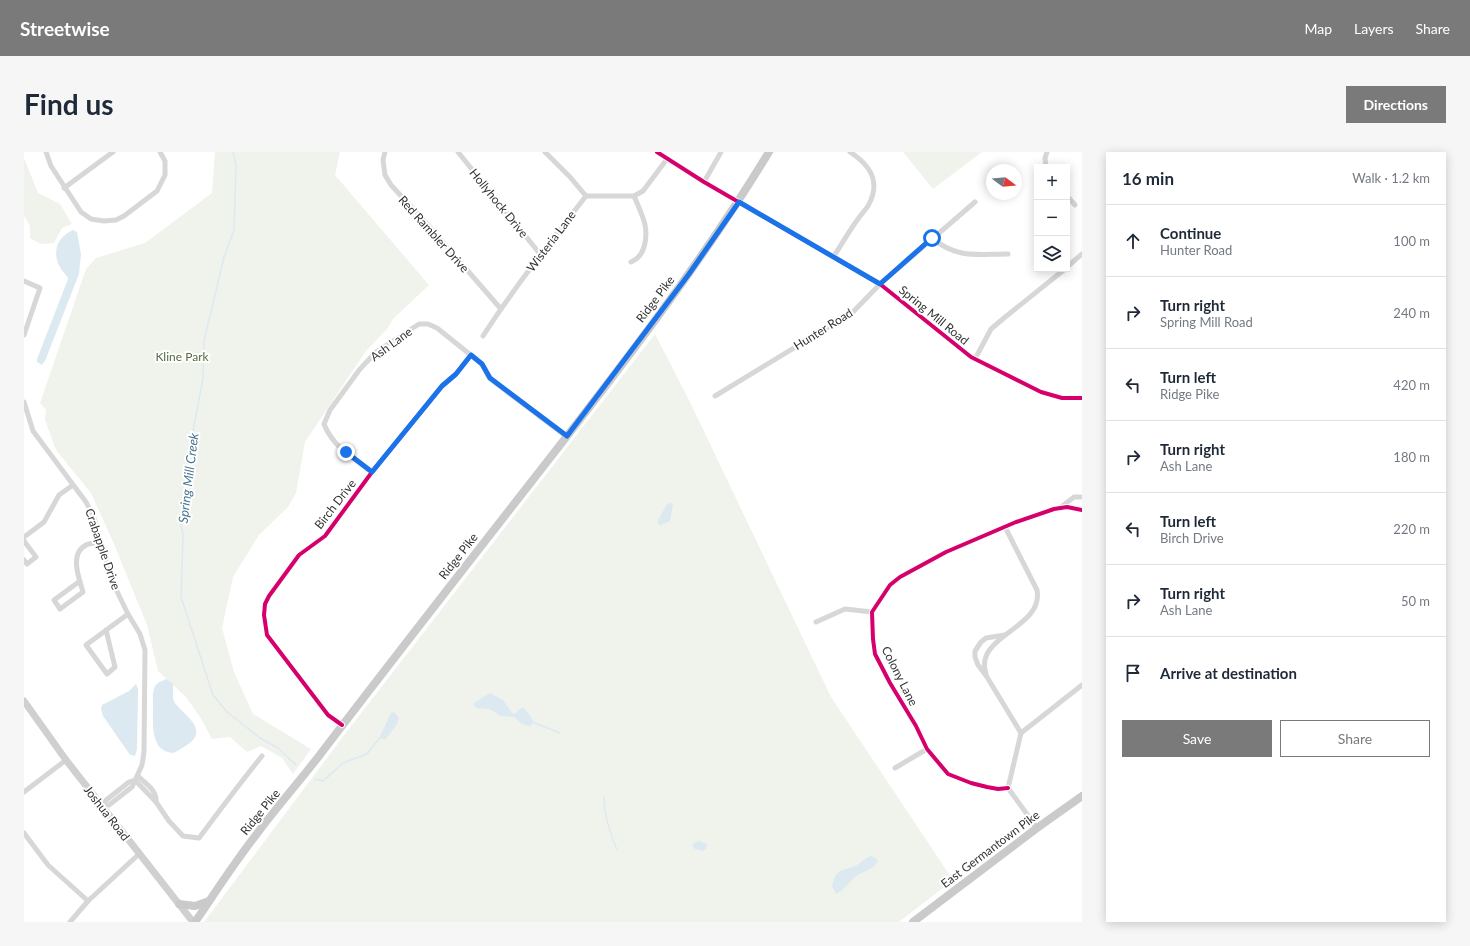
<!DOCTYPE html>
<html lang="en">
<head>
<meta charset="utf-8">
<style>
  :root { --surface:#fff; --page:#f6f6f7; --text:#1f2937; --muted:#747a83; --line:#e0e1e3; --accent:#7a7a7a }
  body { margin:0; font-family:Lato,sans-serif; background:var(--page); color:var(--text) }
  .controls { position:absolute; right:12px; top:12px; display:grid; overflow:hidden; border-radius:0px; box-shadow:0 2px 10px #0003 }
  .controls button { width:36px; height:36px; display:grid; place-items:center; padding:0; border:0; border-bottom:1px solid var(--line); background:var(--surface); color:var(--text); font:20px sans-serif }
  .compass { position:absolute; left:962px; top:12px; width:36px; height:36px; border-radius:50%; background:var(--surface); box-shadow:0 2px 10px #0003; rotate:106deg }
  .stop { position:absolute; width:12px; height:12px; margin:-9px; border:3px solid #1a73e8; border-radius:50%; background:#fff }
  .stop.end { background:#1a73e8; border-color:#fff; box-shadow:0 1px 4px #0008 }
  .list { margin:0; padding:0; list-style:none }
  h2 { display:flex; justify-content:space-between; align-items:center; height:52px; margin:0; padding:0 16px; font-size:17px }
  h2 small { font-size:13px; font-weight:400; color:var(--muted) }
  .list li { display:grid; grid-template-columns:26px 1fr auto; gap:12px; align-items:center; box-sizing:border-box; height:72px; padding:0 16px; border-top:1px solid var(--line) }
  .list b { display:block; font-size:15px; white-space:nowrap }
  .list p { margin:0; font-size:13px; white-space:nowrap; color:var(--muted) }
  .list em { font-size:13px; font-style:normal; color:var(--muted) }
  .actions { display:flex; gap:8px; padding:12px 16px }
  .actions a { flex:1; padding:9px 0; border:1px solid var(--accent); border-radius:0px; text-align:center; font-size:14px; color:var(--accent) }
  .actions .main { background:var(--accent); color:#fff }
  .icon { flex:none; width:22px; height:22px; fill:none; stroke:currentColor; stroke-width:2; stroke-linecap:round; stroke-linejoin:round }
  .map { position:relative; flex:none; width:1058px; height:770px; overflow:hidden; border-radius:0px }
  header { display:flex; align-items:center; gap:24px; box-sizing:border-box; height:56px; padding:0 20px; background:var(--accent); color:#fff }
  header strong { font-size:19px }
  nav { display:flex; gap:22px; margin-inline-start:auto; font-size:14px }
  .intro { display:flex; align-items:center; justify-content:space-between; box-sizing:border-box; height:96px; padding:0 24px }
  h1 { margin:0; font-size:28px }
  .button { padding:10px 18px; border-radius:0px; background:var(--accent); color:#fff; font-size:14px; font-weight:700 }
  main { display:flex; gap:24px; padding:0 24px }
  aside { flex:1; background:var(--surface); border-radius:0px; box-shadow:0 2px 10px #0003 }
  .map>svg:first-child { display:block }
  .green { fill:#f0f3ec }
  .water { fill:#dde9f0 }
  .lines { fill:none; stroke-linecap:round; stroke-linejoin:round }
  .stream { stroke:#dde9f0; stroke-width:1.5 }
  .minor { stroke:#d7d7d7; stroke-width:5 }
  .secondary { stroke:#d0d0d0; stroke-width:7 }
  .primary { stroke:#cacaca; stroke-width:8 }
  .cycleway-casing { stroke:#fff; stroke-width:6 }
  .cycleway { stroke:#d6006c; stroke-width:4 }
  .route { stroke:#1a73e8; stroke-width:5 }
  .labels { text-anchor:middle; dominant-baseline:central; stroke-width:4; stroke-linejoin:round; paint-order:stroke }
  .street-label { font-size:12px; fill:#333; stroke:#fff }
  .park-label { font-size:12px; fill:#566c42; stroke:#fff }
  .water-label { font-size:13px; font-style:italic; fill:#457391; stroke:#fff }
</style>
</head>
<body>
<header>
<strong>Streetwise</strong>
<nav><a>Map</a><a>Layers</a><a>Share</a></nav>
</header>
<div class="intro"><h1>Find us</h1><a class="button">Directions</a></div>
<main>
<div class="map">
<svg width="1058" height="770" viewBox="0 0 1058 770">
  <rect width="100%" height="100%" fill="#fff"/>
  <g class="green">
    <polygon points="191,0 316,0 311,23 405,133 369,167 364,176 342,199 281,290 272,341 264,355 235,383 209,425 198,476 210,520 229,562 287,597 269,622 258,606 237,594 223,600 206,585 188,587 176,565 162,545 134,519 123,473 90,392 67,341 32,298 21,268 22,258 16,251 62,117 72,106 121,91 188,41"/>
    <polygon points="879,0 958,0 909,37"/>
    <polygon points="0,6 14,41 36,52 48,72 38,76 30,91 17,92 6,86 6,74 0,64"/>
    <polygon points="631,182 665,248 807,545 929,728 875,770 180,770 321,582"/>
  </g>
  <g class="water">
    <path d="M49,78L53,80L57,102L55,122L21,209L18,213L13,210V207L44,127C43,122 39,121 37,117C27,101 33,85 49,78Z"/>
    <polygon points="647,351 649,352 646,369 637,373 634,372 634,368 643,352"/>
    <path d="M142,527L149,531V547L151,551C161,564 186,578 163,593C158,596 154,599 149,601C126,599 129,572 129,556C129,549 128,540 131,534C134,530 138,529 142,527Z"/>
    <polygon points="112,532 114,537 113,597 111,604 106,603 79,564 77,557 78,553 105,539"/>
    <polygon points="466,541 479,548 488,561 491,562 497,556 500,556 508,566 508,573 505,574 498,572 490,565 477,564 465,557 452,556 450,553 450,551"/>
    <polygon points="370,560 375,566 373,572 362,587 357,587 356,584 367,561"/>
    <polygon points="675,689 683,692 682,697 678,699 671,697 668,694 670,691"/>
    <path d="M847,704L852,706L854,709C850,718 838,719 831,725C824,731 821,738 812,742L808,734C812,715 818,720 833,713C838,710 841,706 847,704Z"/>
  </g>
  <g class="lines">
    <g class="stream">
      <polyline points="209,0 212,13 210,78 200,105 180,189 179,226 163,311 163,348 156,369 159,382 157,445 189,543 203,560 236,586 254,596 272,613"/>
      <polyline points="506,569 536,581"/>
      <polyline points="291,627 299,629 319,611 343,602 357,584"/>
      <path d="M580,645C580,664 586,681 593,698"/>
    </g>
    <g class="minor">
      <polyline points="22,0 27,14 57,60 67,67 80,69 92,68 100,64 133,39 141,23 141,9 136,0"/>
      <polyline points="361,0 359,8 361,23 367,33 403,72 477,157"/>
      <polyline points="434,0 516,102"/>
      <polyline points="521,0 546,25 562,44"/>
      <polyline points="633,0 680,30 856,132 947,205 1017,240 1038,246 1058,246"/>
      <polyline points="1022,15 1021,6 1023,0"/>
      <polyline points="680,30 697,0"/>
      <polyline points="40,36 89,0"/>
      <polyline points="562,44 610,44 619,39 643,7"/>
      <polyline points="1043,44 1051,53"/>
      <path d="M908,86C933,107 953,102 984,102"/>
      <path d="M810,104C818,92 825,79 834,67C837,62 842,58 845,52C857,29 846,13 826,0"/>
      <path d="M607,110C614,107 618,102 620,95C626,75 617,61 610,44"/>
      <polyline points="1043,115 1058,102"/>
      <polyline points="0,129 16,136 0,183"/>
      <path d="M459,184C490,136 526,90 562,44"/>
      <polyline points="951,207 967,177 980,166 1041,117"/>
      <polyline points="691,244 829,160 856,132 951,50"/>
      <polyline points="0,250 9,279 62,350 70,366 87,427 104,462 116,482 121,498 120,600 118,613 108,635 85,653 78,653"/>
      <path d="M348,320C329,306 309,295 300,272L306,258L336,217L352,200L395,172H404L413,176L458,212L465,226L543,285"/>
      <polyline points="1037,355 1050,345 1058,345"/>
      <polyline points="0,385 20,370 35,343 49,333"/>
      <polyline points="0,389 12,405 3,412 0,408"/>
      <path d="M56,429L30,448L36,457L59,440C55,426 45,402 62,393C66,391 73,391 77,390"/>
      <polyline points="792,470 821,457 848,460"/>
      <polyline points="82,478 91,515 83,522 62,493 104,462"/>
      <polyline points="981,483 962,486 957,490 951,499 951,505 954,513 963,525 997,581 984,636 1013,676"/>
      <path d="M962,522C949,483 1020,477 1013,438L981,375"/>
      <polyline points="318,573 304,563 243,483 240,463 241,452 245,444 275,403 301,384 348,320 418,234 432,222 447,203"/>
      <polyline points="997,581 1058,533"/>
      <polyline points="871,616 903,597"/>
      <path d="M114,624C122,632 133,638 132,650"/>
      <path d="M111,628L132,650L145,669L159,684L175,686C196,658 216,631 238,604"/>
      <polyline points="984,636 974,637 963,635 947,631 924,622 903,597 892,574 866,531 851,502 849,487 848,460 866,433 876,425 922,400 992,370 1030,357 1043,355 1058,358"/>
      <polyline points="0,640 42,608"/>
      <polyline points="78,653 81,649 105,630 111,628"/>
      <polyline points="0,681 24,713 64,749"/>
      <polyline points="46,770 64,749 115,702"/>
    </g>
    <polyline class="secondary" points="0,549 42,608 169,770"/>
    <g class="primary">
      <polyline points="155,752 171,754 185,749"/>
      <path d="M171,770C191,741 210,711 232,683C252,656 274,631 295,604C365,512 437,420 508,329C591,223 675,115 745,0"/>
      <polyline points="889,770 1013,676 1058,644"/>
    </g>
    <g class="cycleway-casing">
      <g id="cycleway">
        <polyline points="633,0 680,30 856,132 947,205 1017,240 1038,246 1058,246"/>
        <polyline points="318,573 304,563 243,483 240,463 241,452 245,444 275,403 301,384 348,320 418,234 432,222 447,203"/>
        <polyline points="984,636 974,637 963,635 947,631 924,622 903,597 892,574 866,531 851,502 849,487 848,460 866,433 876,425 922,400 992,370 1030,357 1043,355 1058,358"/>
      </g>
    </g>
    <use href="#cycleway" class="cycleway"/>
  </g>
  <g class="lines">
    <polyline class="route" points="322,300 348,320 418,234 432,222 447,203 458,212 466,226 543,284 665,122 715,50 856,132 908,86"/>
  </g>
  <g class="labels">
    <g class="street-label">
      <text transform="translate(475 51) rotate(51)">Hollyhock Drive</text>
      <text transform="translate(410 82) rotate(48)">Red Rambler Drive</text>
      <text transform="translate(527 89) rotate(-53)">Wisteria Lane</text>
      <text transform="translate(631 147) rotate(-53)">Ridge Pike</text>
      <text transform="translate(910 163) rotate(39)">Spring Mill Road</text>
      <text transform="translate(799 177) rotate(-32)">Hunter Road</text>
      <text transform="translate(367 192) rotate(-36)">Ash Lane</text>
      <text transform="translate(311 352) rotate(-52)">Birch Drive</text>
      <text transform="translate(79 397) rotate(71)">Crabapple Drive</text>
      <text transform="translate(434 404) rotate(-52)">Ridge Pike</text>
      <text transform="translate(876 524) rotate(63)">Colony Lane</text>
      <text transform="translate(236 660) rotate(-51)">Ridge Pike</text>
      <text transform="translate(83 661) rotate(52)">Joshua Road</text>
      <text transform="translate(966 697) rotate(-37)">East Germantown Pike</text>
    </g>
    <g class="park-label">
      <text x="158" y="204">Kline Park</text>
    </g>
    <g class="water-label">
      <text transform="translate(164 326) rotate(-83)">Spring Mill Creek</text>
    </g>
  </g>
</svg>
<div class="controls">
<button>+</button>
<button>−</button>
<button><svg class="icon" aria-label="layers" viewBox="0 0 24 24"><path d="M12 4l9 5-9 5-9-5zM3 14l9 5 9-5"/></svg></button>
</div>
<svg class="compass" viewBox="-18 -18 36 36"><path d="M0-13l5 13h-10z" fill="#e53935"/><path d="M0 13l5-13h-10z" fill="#747a83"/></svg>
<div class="stop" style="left:908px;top:86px"></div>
<div class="stop end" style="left:322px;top:300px"></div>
</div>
<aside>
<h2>16 min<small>Walk · 1.2 km</small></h2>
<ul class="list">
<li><svg class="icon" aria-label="ahead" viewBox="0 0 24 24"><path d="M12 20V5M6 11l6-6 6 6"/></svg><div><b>Continue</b><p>Hunter Road</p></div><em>100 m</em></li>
<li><svg class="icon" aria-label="right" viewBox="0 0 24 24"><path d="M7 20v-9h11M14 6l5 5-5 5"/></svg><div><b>Turn right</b><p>Spring Mill Road</p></div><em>240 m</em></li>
<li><svg class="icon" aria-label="left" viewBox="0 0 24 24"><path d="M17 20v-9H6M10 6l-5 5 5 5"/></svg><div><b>Turn left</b><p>Ridge Pike</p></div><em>420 m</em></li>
<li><svg class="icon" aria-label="right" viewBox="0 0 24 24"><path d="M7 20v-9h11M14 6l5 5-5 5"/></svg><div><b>Turn right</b><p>Ash Lane</p></div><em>180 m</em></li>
<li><svg class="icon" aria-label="left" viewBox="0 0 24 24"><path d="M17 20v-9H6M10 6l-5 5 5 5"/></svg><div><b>Turn left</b><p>Birch Drive</p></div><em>220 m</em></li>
<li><svg class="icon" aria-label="right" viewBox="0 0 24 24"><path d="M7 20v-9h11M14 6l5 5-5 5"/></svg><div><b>Turn right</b><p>Ash Lane</p></div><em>50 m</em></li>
<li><svg class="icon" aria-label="arrive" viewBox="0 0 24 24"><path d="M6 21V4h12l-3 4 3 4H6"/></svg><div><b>Arrive at destination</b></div></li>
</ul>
<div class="actions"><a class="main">Save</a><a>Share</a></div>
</aside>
</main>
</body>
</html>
